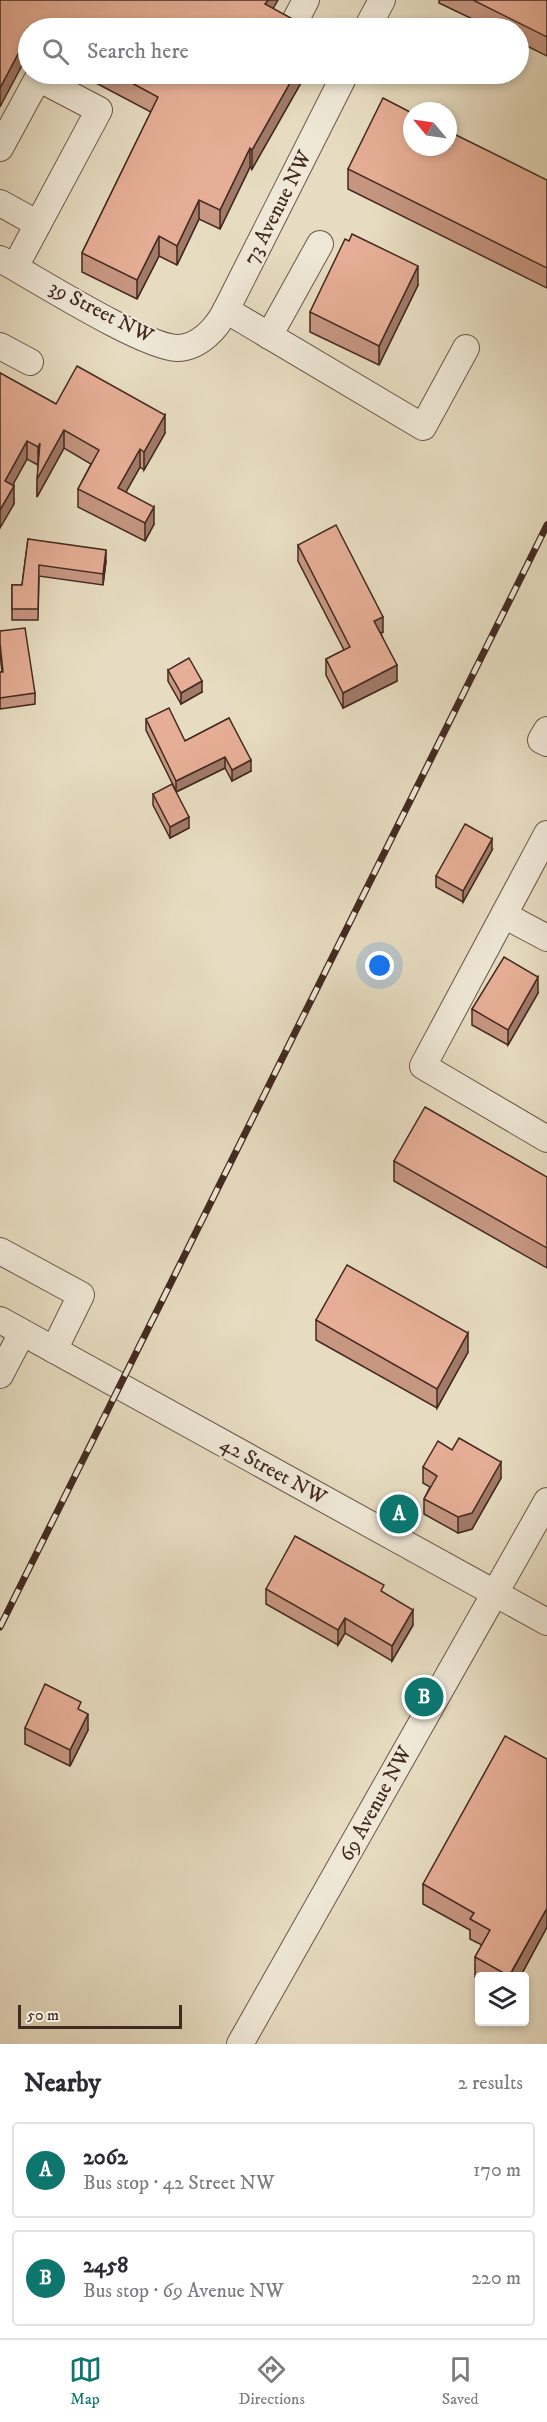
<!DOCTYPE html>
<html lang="en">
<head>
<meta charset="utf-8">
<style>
  :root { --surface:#fff; --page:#f7f7f7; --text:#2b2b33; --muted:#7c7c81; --line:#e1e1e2; --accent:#0f766e }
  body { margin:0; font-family:"IM FELL DW Pica",serif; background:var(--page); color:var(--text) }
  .controls { position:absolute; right:18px; bottom:18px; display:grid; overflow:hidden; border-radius:6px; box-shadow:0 3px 9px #0003 }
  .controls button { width:54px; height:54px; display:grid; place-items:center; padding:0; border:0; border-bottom:2px solid var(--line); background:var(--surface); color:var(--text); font:30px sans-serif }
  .compass { position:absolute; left:403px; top:102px; width:54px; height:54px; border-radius:50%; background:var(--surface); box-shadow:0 3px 9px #0003; rotate:299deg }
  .scale { position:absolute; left:18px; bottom:15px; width:164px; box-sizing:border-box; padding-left:6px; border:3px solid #432a21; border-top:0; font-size:16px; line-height:21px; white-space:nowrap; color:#432a21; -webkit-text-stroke:4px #efe8d7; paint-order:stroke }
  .you { position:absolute; left:380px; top:966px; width:21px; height:21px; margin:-15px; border:4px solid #fff; border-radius:50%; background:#1a73e8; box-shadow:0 0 0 9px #1a73e833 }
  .badge { display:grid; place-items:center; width:39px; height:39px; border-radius:50%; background:var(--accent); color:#fff; font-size:20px; font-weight:700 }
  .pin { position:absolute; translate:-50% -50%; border:3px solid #fff; box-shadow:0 2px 6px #0006 }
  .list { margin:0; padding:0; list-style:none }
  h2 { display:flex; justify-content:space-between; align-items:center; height:78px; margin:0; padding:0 24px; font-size:26px }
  h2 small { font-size:20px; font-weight:400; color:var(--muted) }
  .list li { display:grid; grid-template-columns:39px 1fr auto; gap:18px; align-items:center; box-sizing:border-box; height:96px; margin:0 12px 12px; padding:0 12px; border:2px solid var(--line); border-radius:6px }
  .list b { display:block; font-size:22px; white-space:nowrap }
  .list p { margin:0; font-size:20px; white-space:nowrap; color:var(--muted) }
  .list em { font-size:20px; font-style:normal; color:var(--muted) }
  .icon { flex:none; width:33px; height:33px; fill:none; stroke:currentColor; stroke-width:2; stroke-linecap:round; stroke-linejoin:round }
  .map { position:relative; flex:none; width:547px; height:2044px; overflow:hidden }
  .search { position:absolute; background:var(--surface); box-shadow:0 3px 9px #0003; left:18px; right:18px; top:18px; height:66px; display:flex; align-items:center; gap:15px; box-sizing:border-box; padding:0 21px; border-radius:33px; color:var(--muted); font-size:22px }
  .sheet { height:294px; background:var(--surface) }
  nav { display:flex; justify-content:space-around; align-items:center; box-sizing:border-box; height:84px; border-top:2px solid var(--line); background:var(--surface); font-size:16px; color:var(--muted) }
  nav a { display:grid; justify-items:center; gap:3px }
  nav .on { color:var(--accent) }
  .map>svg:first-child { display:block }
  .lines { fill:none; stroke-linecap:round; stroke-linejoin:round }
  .minor-casing { stroke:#6c5649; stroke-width:28 }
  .minor { stroke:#efe8d7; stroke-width:26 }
  .rail-casing { stroke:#432a21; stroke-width:7 }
  .rail { stroke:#efe8d7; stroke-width:4.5; stroke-dasharray:14; stroke-linecap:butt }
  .wall { fill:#c69681; stroke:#432a21; stroke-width:1.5 }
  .shaded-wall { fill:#a17a69; stroke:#432a21; stroke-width:1.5 }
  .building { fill:#e6ae96; stroke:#432a21; stroke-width:1.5 }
  .labels { text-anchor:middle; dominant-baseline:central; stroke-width:4.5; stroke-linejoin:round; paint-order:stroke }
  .street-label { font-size:21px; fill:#432a21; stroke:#efe8d7 }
</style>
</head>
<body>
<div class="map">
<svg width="547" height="2044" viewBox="0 0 547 2044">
  <rect width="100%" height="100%" fill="#e7dcc1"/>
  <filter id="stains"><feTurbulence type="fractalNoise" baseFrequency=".00333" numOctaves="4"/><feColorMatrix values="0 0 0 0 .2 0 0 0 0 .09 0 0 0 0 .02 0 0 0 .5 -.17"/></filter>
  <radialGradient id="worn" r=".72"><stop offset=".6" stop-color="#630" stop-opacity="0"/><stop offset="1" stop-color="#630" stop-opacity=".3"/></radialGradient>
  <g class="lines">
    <g class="minor-casing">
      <g id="minor">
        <polyline points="296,19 306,0"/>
        <polyline points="367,28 382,0"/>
        <polyline points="0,148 38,78 99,110 15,267"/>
        <polyline points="0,203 38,224"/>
        <path d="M0,259C35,278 143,347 177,348C199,348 217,328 226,310L345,74"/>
        <polyline points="226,310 423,427 466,348"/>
        <polyline points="269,336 320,244"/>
        <polyline points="0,346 30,362"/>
        <polyline points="547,730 541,740 547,743"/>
        <polyline points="547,834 423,1066 547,1139"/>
        <polyline points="504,915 547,938"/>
        <polyline points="0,1251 81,1295 54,1350"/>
        <polyline points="0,1320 547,1622"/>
        <polyline points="0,1375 22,1333"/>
        <polyline points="240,2044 547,1501"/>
      </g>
    </g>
    <use href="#minor" class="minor"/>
    <g class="rail-casing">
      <polyline id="rail" points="0,1627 547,525"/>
    </g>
    <use href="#rail" class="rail"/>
  </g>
  <g class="wall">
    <polygon points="439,0 547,0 547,56 519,42 519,28 491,28 439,3"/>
    <polygon points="79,74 306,74 252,169 250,167 220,229 199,219 177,265 159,256 137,299 82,272 82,253 151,112"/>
    <polygon points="348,169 547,180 547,288 348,189"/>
    <polygon points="418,285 379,365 310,332 310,312"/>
    <polygon points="0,373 56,404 165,433 144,470 140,467 126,492 154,524 145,541 78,507 78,489 91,464 64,448 37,497 38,465 27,459 12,485 14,504"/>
    <polygon points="28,539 106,561 103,585 39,576 38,620 12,620 12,585 22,585"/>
    <polygon points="298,545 383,632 381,633 397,681 343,708 326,675 326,659 344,650 298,561"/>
    <polygon points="0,631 35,693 35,704 0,709 0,672 2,672 0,654"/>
    <polygon points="168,670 202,692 181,704 168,681"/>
    <polygon points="229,718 251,771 232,781 225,768 176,792 189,828 170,838 153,805 153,794 176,791 146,730 146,719 185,741"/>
    <polygon points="492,850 463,902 436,887 436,876"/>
    <polygon points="538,993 508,1045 472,1025 472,1009"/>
    <polygon points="394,1161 547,1177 547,1268 394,1181"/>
    <polygon points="316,1320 468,1352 437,1408 316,1340"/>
    <polygon points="423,1467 501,1478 472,1529 458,1533 424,1514 424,1499 430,1487 423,1483"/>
    <polygon points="266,1589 384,1593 413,1625 392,1661 345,1633 338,1645 266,1604"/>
    <polygon points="25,1728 88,1730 70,1766 25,1744"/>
    <polygon points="547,1759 547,1927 520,1977 480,1977 480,1979 475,1977 475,1957 482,1945 470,1939 470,1930 423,1904 423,1884"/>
  </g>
  <g class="shaded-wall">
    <polygon points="268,0 278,0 265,23 265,4"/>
    <polygon points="28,35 28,54 0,107 0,88"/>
    <polygon points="295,74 306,74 252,169 252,150"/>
    <polygon points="250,148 250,167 220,229 220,210"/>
    <polygon points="199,200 199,219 177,265 177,246"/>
    <polygon points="159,236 159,256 137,299 137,280"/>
    <polygon points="418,266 418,285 379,365 379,346"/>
    <polygon points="165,415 165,433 144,470 144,452"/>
    <polygon points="64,430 64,448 37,497 37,479"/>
    <polygon points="27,441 27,459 5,499 5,481"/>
    <polygon points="40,443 38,465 38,447"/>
    <polygon points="140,449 140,467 118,506 118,488"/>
    <polygon points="14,486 14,504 0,528 0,510"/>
    <polygon points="154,507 154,524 145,541 145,523"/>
    <polygon points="106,550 106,561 103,585 103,574"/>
    <polygon points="383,617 383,632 374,637 374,621"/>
    <polygon points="397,665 397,681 343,708 343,693"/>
    <polygon points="202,681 202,692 181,704 181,693"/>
    <polygon points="225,757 225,768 176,792 176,781"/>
    <polygon points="251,760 251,771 232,781 232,770"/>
    <polygon points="189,817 189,828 170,838 170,827"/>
    <polygon points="492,839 492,850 463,902 463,891"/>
    <polygon points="538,977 538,993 508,1045 508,1030"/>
    <polygon points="468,1333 468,1352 437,1408 437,1389"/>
    <polygon points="501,1462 501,1478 472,1529 458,1533 458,1517"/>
    <polygon points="413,1610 413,1625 392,1661 392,1646"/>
    <polygon points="345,1618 345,1633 338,1645 338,1630"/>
    <polygon points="88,1714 88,1730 70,1766 70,1750"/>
    <polygon points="547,1908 547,1927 520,1977 509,1977"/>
  </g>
  <g class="building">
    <polygon points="0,0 268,0 265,4 309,28 28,28 28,35 0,88"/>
    <polygon points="473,0 547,0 547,37"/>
    <polygon points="115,74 295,74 252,150 250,148 220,210 199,200 177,246 159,236 137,280 82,253 158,97"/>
    <polygon points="383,98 412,113 412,147 448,147 448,131 547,180 547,268 348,169"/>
    <polygon points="352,234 418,266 379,346 310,312 345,239 349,241"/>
    <polygon points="77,366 165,415 144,452 140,449 118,488 154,507 145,523 78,489 99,450 64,430 37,479 40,443 38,447 27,441 5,481 14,486 0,510 0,373 56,404"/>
    <polygon points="336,525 383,617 374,621 397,665 343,693 326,659 350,647 298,545"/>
    <polygon points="28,539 106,550 103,574 39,565 38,609 12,609 12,585 22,585"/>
    <polygon points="25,628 35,693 0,698 0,672 3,672 0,643 0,631"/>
    <polygon points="189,658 202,681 181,693 168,670"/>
    <polygon points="169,708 185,741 229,718 251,760 232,770 225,757 176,781 146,719"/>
    <polygon points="172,784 189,817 170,827 153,794"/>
    <polygon points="465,824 492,839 463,891 436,876"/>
    <polygon points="504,957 538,977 508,1030 472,1009"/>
    <polygon points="425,1107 547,1177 547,1248 394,1161"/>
    <polygon points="347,1265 468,1333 437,1389 316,1320"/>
    <polygon points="459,1438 501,1462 472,1513 458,1517 424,1499 437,1476 423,1467 438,1441 452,1450"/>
    <polygon points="295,1536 384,1585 381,1591 413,1610 392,1646 345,1618 338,1630 266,1589"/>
    <polygon points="45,1684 81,1702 78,1709 88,1714 70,1750 25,1728"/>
    <polygon points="505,1736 547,1759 547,1908 509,1976 475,1957 490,1930 470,1919 474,1913 423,1884"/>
  </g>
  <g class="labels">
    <g class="street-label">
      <text transform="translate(278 208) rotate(-63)">73 Avenue NW</text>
      <text transform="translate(101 312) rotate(27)">39 Street NW</text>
      <text transform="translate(273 1471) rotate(29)">42 Street NW</text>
      <text transform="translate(376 1804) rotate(-61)">69 Avenue NW</text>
    </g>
  </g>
  <rect width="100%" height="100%" filter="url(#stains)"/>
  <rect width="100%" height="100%" fill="url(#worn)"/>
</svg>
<div class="controls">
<button><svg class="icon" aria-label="layers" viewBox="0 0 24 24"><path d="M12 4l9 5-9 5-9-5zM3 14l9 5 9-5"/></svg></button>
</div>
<svg class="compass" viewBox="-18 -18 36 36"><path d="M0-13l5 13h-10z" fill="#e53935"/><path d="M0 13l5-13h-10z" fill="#7c7c81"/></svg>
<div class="scale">50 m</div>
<div class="you"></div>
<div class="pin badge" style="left:399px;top:1514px">A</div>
<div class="pin badge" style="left:424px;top:1697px">B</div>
<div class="search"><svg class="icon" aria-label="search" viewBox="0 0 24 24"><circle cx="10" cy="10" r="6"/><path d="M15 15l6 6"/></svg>Search here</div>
</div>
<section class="sheet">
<h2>Nearby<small>2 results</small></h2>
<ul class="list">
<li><span class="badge">A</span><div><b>2062</b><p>Bus stop · 42 Street NW</p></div><em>170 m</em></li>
<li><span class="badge">B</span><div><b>2458</b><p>Bus stop · 69 Avenue NW</p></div><em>220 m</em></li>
</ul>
</section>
<nav>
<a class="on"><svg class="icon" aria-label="map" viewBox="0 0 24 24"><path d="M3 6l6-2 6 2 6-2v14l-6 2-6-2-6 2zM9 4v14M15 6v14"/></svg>Map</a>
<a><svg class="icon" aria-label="directions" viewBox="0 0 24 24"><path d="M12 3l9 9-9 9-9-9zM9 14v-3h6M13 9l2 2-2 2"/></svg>Directions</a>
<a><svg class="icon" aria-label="saved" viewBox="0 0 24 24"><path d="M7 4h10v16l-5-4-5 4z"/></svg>Saved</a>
</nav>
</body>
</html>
